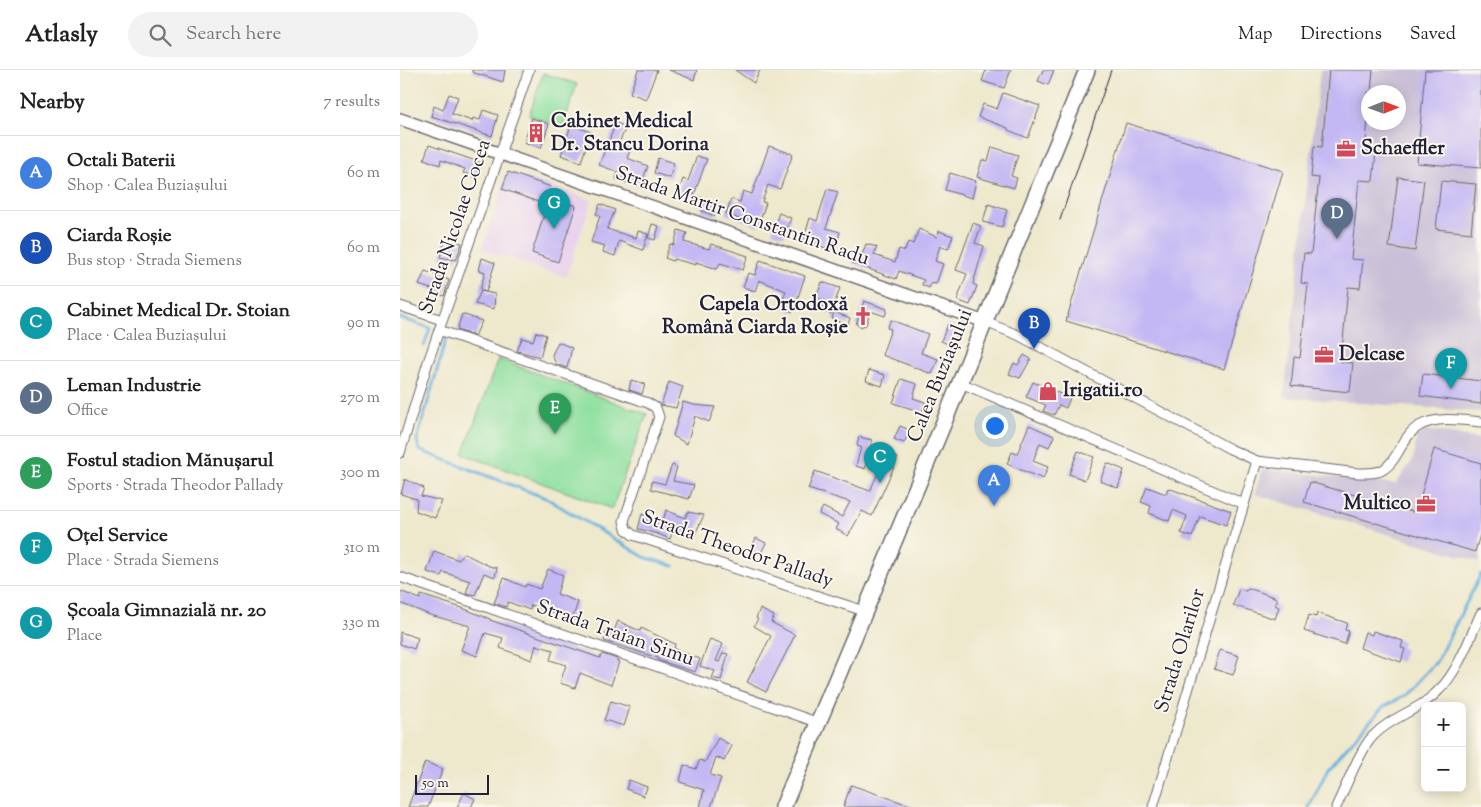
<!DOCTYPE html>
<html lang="en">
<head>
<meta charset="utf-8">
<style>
  :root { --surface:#fff; --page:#f2f2f2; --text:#222; --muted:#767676; --line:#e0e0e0; --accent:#d1495b }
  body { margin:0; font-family:"Sorts Mill Goudy",serif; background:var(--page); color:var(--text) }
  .controls { position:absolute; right:15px; bottom:15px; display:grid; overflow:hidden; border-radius:8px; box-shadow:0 2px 12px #0003 }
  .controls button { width:45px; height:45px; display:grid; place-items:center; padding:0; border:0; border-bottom:1px solid var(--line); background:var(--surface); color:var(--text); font:25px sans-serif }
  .compass { position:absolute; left:961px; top:15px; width:45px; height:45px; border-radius:50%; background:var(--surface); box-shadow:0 2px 12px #0003; rotate:89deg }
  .scale { position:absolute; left:15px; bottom:12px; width:74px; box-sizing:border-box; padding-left:5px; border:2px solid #22223b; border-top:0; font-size:14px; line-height:18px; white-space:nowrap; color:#22223b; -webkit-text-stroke:4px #fbf7ec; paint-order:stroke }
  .you { position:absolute; left:594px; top:355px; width:18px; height:18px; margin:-12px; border:4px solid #fff; border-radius:50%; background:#1a73e8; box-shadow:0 0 0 8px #1a73e833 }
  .badge { display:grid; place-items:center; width:32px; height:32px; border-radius:50%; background:var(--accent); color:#fff; font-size:16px; font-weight:700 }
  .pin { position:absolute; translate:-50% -41px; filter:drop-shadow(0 1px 2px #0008) }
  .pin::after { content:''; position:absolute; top:26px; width:18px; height:15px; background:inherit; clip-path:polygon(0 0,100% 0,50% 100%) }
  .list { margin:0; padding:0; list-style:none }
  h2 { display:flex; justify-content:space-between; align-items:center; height:65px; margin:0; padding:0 20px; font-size:21px }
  h2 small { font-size:16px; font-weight:400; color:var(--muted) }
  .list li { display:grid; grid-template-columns:32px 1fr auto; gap:15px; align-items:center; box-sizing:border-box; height:75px; padding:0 20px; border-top:1px solid var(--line) }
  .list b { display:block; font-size:19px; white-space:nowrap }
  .list p { margin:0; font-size:16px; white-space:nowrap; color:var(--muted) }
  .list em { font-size:16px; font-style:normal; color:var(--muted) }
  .icon { flex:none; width:28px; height:28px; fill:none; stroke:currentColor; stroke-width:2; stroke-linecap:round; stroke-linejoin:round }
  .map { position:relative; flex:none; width:1081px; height:737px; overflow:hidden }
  header { display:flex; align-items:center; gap:30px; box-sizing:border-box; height:70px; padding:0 25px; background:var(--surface); border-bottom:1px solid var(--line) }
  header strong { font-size:24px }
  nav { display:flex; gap:28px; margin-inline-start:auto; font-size:18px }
  .search { width:350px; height:45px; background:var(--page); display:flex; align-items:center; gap:12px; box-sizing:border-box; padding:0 18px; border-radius:28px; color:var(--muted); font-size:19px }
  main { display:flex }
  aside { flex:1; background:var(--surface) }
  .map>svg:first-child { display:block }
  .built { fill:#e9d1ed }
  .industrial { fill:#c9bfd7; fill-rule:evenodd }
  .green { fill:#90e0a0; stroke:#59816e }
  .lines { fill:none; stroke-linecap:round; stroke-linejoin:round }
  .stream { stroke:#66b0de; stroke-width:3 }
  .building { fill:#c4b8f4 }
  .minor-casing { stroke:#69676e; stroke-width:11 }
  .tertiary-casing { stroke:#69676e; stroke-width:14 }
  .primary-casing { stroke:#69676e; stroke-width:18 }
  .minor { stroke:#fff; stroke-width:9 }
  .tertiary { stroke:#fff; stroke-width:11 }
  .primary { stroke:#fff; stroke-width:15 }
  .tram { stroke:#22223b; stroke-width:1 }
  .labels { text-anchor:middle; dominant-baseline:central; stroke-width:4; stroke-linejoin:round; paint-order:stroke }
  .poi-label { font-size:20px; font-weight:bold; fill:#22223b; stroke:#fbf7ec; text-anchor:start }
  .street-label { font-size:20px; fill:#22223b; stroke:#fbf7ec }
</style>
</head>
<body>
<header>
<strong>Atlasly</strong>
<div class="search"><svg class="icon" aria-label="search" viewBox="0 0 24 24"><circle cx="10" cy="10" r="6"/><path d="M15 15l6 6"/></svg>Search here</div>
<nav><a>Map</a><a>Directions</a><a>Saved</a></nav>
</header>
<main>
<aside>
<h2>Nearby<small>7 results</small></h2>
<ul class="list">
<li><span class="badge" style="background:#3f7fe0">A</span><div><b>Octali Baterii</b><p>Shop · Calea Buziașului</p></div><em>60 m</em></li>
<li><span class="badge" style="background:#1a4fb4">B</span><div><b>Ciarda Roșie</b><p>Bus stop · Strada Siemens</p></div><em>60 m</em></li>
<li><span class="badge" style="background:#0f9aa8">C</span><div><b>Cabinet Medical Dr. Stoian</b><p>Place · Calea Buziașului</p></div><em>90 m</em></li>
<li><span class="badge" style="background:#5c6f8a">D</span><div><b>Leman Industrie</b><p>Office</p></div><em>270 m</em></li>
<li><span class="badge" style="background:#2e9e5b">E</span><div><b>Fostul stadion Mănușarul</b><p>Sports · Strada Theodor Pallady</p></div><em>300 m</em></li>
<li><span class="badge" style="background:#0f9aa8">F</span><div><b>Oțel Service</b><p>Place · Strada Siemens</p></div><em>310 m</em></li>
<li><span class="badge" style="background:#0f9aa8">G</span><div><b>Școala Gimnazială nr. 20</b><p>Place</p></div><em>330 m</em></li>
</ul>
</aside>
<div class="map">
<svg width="1081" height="737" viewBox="0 0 1081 737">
  <rect width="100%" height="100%" fill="#fbf7ec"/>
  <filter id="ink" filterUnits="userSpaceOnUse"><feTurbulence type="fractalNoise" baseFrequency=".02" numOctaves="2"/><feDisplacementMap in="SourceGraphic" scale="10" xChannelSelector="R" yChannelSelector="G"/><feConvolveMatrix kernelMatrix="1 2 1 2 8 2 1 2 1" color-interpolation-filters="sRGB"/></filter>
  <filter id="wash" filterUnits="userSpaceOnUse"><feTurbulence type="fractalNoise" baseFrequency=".0096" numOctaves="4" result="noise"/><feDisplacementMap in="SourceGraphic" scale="20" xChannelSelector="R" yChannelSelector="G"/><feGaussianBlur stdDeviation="1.12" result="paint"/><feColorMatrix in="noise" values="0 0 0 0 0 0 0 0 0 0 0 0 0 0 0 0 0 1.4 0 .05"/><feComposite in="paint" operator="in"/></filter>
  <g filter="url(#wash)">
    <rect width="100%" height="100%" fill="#eee8cc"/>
    <polygon class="built" points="108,102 192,130 166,207 82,179"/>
    <g class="industrial">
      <path d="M920,0H1081V342L884,327ZM968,22H998V52H968Z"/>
      <polygon points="1026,360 1081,369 1080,492 855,424 862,399 996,414 1013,389 1017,366"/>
    </g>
    <g class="green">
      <polygon points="143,3 177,14 163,57 129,45"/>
      <polygon points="98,289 247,344 212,439 63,384"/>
    </g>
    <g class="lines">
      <g class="stream">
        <polyline points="0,248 30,258 24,276"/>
        <polyline points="46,269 17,370 19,380 146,428 244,487 274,496"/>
        <polyline points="909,737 928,698 982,638 1004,626 1037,591 1081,504"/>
      </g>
    </g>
    <g id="blocks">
      <g class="building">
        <polygon points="72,0 105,0 103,12 72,2"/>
        <polygon points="238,0 257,0 246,29 230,23"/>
        <polygon points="269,0 297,0 294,10"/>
        <polygon points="335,0 360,0 354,13"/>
        <polygon points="586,0 611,0 604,18 582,11"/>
        <polygon points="643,0 654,0 648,15 638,11"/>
        <polygon points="929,0 973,0 971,22 968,22 968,49 965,81 976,82 973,111 959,110 951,189 963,190 960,218 948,217 941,292 953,293 950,322 891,316 894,287 900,288 908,214 901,213 904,183 911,184 919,108 911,107 914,76 922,77"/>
        <polygon points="1025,0 1081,0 1081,98 1017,93"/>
        <polygon points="603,23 640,36 628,68 608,60 608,58 578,47 583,34 597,39"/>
        <polygon points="49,24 58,27 52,44 72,51 73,48 80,50 83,40 98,45 92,66 31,46 34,36 43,40"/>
        <polygon points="132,48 149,54 141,78 124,72"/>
        <polygon points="216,53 226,57 219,73 231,78 227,88 248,96 240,117 216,109 218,102 199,95"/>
        <polygon points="726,53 883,101 824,299 666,251"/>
        <polygon points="171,55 191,62 181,92 161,85"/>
        <polygon points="29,75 82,93 77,108 63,103 65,99 41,90 40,95 24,89"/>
        <polygon points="369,76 393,84 380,119 368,115 362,132 366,133 358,156 326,144 331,129 340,132 343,121 352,124"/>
        <polygon points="592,77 618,85 611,106 617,108 614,118 577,107 582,90 588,91"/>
        <polygon points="297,86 307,89 294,125 320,135 315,146 302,141 303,136 277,127 283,109 288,111"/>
        <polygon points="258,88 274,93 270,108 254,103"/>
        <polygon points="108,102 151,117 148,126 176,136 158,192 132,183 147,135 102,119"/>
        <polygon points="550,103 576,111 572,128 545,120"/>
        <polygon points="998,107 1024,110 1015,181 989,177"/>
        <polygon points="1041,111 1076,114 1071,163 1036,159"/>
        <polygon points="427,119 438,122 426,158 440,162 435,181 403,171 410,148 417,151"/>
        <polygon points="200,134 215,140 207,159 236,168 238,161 248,164 243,180 219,171 215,186 203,182 205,176 191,172 200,146 196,144"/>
        <polygon points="588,134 607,140 602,157 583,152"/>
        <polygon points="379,143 391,148 384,166 372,162"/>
        <polygon points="573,153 581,156 575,173 584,176 573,214 577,216 570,235 557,230 567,204 556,200"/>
        <polygon points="252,154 259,156 255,170 248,168"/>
        <polygon points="519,159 537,167 539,161 553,166 548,179 540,176 535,191 543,194 536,214 531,213 529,218 522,215 524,210 499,201 496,209 452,193 455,186 461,188 466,174 477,177 474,185 495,192 499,179 505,181 508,172 513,174"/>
        <polygon points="278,160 287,163 284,172 309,179 311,174 348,186 343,200 320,193 317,199 296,192 296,195 274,189 273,191 265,188 270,174 274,175"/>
        <polygon points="45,171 62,173 56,190 40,187"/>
        <polygon points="82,188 95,193 86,222 80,220 85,202 79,200"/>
        <polygon points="360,190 405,206 393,242 380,237 386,221 359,210 355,221 343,217 348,203 355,205"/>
        <polygon points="25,201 49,210 44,226 33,223 34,220 19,215"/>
        <polygon points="422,212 440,218 431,244 422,241 425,231 416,228"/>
        <polygon points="81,221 95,224 94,239 75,234"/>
        <polygon points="464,231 487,239 485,246 470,241 466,255 460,257 456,254"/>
        <polygon points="434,242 450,248 448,255 432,249"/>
        <polygon points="62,244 82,251 75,266 57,260"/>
        <polygon points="491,250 528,264 521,283 538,289 532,304 482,285 491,259 487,258"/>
        <polygon points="548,254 559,258 552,276 541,271"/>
        <polygon points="136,262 146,265 140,287 117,281 122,268 133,271"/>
        <polygon points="158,272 172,278 167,298 156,294 152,285"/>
        <polygon points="624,285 631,289 620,308 609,304 614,293 618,295"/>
        <polygon points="469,300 485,305 482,316 466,311"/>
        <polygon points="1023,304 1081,311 1081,334 1020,326"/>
        <polygon points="501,309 517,314 513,328 525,332 522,342 493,333"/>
        <polygon points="231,310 245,314 242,324 229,320"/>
        <polygon points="269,312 283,317 276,338 261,335"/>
        <polygon points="633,312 670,328 666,338 659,335 654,345 643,341 646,335 626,327"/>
        <polygon points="283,332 294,335 315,337 309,352 295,346 287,374 273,366"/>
        <polygon points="629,355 654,366 649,377 640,373 633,391 648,397 643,409 607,394 612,382 617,384"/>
        <polygon points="500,356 510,360 504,373 494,369"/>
        <polygon points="459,367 472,370 465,399 456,396 461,377 457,376"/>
        <polygon points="1034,379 1081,393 1081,461 1075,482 904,432 910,412 1016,443"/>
        <polygon points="678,381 694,387 685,410 669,404"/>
        <polygon points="487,383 498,388 472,446 462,441 448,466 436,459 439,454 419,444 423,437 442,447 450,432 408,419 415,401 470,421"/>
        <polygon points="707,393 724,400 718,418 700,411"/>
        <polygon points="272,395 277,397 273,411 294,415 289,429 251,419 252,411 265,414"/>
        <polygon points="5,409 24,418 21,426 42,431 35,448 16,441 17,429 1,424"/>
        <polygon points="747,417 766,424 768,418 831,441 826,455 800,446 792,467 781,463 787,446 773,440 769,451 749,443 751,436 741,432"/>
        <polygon points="266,440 285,448 288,442 304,445 294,466 272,463 270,469 258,464 238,459 242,444 263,451"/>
        <polygon points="356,468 366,473 361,483 351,479"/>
        <polygon points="34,481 59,490 63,483 89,496 97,498 95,507 84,503 75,525 66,523 70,511 43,502 41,506 27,502"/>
        <polygon points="148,499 163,505 157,524 178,532 171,553 155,549 156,544 131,535 130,540 108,532 106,537 94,533 104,508 125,517 126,514 140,519"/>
        <polygon points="848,518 877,528 875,535 879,537 875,549 833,535 839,519 846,521"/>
        <polygon points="0,521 20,529 21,525 62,538 90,549 90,550 200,588 202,584 217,589 217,591 219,592 211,615 180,603 175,618 160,613 166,595 150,590 153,580 136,575 132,590 100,578 103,568 85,563 77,586 61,580 70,556 30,545 0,533"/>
        <polygon points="360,539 374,546 371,552 395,565 366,622 347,612 371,566 354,556 358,549 356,548"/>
        <polygon points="917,543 947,553 945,560 949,561 945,574 904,561 909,545 916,547"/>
        <polygon points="218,551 240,561 241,558 254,564 275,574 274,579 300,589 295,602 258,590 258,588 204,571 207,558 214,561"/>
        <polygon points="973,561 1003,571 1001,578 1005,579 1001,592 960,578 965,562 972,565"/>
        <polygon points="0,562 18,568 14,579 0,574"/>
        <polygon points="310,569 323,574 316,591 319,592 323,583 328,584 321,610 312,608 315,601 300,596"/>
        <polygon points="820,580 839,586 833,605 814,599"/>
        <polygon points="211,631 230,637 224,656 204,650"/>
        <polygon points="318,668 332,676 324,691 316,687 310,705 321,708 311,737 300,737 304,720 280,712 284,695 296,699 300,690 305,692"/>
        <polygon points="25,692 43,699 28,737 8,737"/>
        <polygon points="229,710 247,717 244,726 226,719"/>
        <polygon points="451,715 512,736 512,737 443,737"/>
        <polygon points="64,723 75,729 71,737 57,737"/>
      </g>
    </g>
  </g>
  <g filter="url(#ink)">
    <use href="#blocks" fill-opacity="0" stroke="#69676e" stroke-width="1"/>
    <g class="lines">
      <g class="minor-casing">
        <g id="minor">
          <polyline points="0,236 42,250"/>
          <path d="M585,252L618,265L830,379L857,391L958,403C966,403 977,404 984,399C999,389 1002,366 1019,356C1037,346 1061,350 1081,352"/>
          <polyline points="39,260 248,333 256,338 259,347 224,451 226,459 233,465 464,541"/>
          <polyline points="561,313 844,434"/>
          <polyline points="0,383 28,292 129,0"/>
          <polyline points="0,507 419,653"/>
          <polyline points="753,737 857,391"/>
          <path d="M936,737C945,719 960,679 973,666C992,646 1021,640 1039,620C1058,602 1070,567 1081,543"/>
        </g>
      </g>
      <g class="tertiary-casing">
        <polyline id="tertiary" points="0,49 585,252"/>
      </g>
      <g class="primary-casing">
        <polyline id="primary" points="383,737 544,352 687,0"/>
      </g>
      <use href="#minor" class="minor"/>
      <use href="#tertiary" class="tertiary"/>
      <use href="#primary" class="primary"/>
      <polyline class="tram" points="660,150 711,0"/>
    </g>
  </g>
  <defs>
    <g id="building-bare" transform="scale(1.5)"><path d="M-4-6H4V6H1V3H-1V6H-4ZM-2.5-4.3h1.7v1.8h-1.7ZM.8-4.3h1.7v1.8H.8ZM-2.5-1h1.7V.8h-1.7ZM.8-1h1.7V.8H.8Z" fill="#d1495b" stroke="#fbf7ec" stroke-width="2.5" paint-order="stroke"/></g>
    <g id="office-bare" transform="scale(1.5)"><path d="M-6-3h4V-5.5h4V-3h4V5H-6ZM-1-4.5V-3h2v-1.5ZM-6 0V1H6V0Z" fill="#d1495b" stroke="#fbf7ec" stroke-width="2.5" paint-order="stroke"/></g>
    <g id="church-bare" transform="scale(1.5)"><path d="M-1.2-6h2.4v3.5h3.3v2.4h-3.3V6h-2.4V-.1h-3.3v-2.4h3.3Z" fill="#d1495b" stroke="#fbf7ec" stroke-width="2.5" paint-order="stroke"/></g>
    <g id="shop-bare" transform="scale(1.5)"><path d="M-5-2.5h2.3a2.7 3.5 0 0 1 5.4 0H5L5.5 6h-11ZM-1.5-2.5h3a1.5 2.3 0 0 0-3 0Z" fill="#d1495b" stroke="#fbf7ec" stroke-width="2.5" paint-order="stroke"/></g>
  </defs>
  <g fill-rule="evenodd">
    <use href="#building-bare" x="136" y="63"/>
    <use href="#office-bare" x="946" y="79"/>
    <use href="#church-bare" x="463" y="246"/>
    <use href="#office-bare" x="924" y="285"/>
    <use href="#shop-bare" x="648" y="321"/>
    <use href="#office-bare" x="1026" y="434"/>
  </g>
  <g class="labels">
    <g class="poi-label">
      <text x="151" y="52">Cabinet Medical<tspan x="151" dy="23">Dr. Stancu Dorina</tspan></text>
      <text x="961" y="79">Schaeffler</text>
      <text x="448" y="235" text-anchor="end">Capela Ortodoxă<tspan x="448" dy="23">Română Ciarda Roșie</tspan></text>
      <text x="939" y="285">Delcase</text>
      <text x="663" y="321">Irigatii.ro</text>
      <text x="1011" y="434" text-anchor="end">Multico</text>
    </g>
    <g class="street-label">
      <text transform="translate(342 147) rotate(19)">Strada Martir Constantin Radu</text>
      <text transform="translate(56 157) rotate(-71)">Strada Nicolae Cocea</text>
      <text transform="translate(541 306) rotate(-68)">Calea Buziașului</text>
      <text transform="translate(337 480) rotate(19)">Strada Theodor Pallady</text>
      <text transform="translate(215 564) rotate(19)">Strada Traian Simu</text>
      <text transform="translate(781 581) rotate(-73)">Strada Olarilor</text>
    </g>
  </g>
</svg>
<div class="controls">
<button>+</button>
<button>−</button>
</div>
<svg class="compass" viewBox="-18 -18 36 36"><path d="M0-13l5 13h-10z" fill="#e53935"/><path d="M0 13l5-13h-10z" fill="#767676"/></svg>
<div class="scale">50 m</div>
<div class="you"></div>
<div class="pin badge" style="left:594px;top:436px;background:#3f7fe0">A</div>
<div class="pin badge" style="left:634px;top:279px;background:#1a4fb4">B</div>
<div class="pin badge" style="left:480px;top:413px;background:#0f9aa8">C</div>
<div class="pin badge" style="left:937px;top:169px;background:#5c6f8a">D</div>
<div class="pin badge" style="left:155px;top:364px;background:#2e9e5b">E</div>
<div class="pin badge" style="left:1051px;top:319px;background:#0f9aa8">F</div>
<div class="pin badge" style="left:154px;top:159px;background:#0f9aa8">G</div>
</div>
</main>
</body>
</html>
